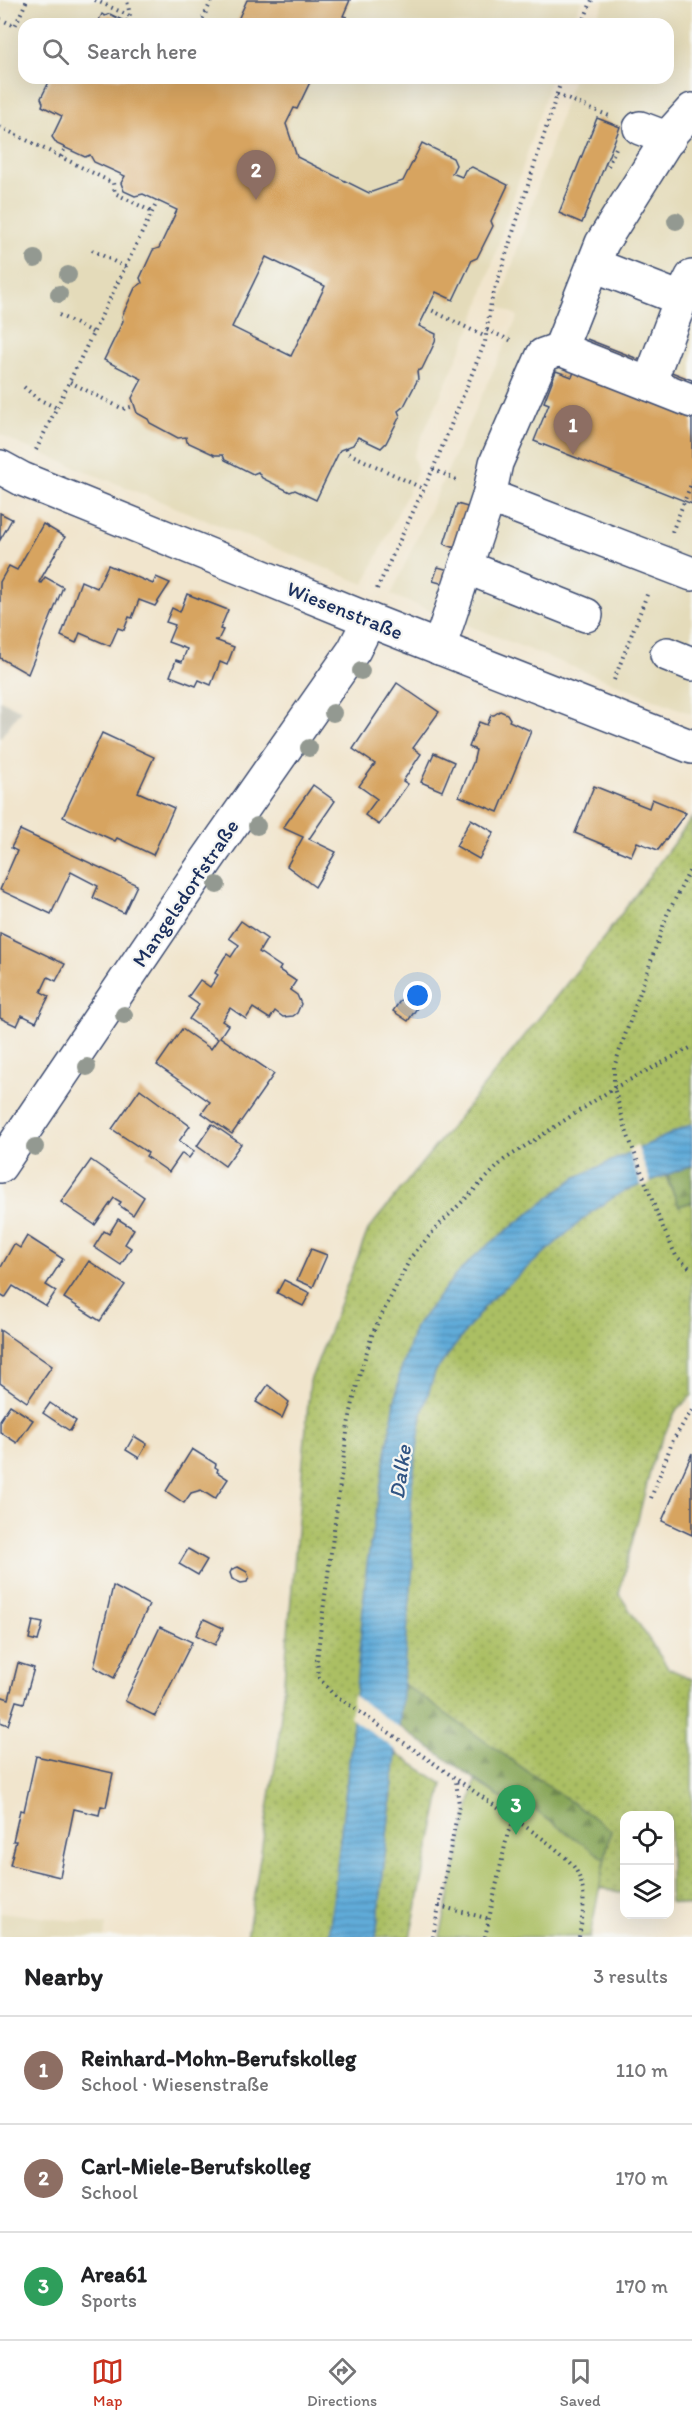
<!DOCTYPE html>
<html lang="en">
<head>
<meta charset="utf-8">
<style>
  :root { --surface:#fff; --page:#f2f2f2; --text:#202124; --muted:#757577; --line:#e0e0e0; --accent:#c8321e }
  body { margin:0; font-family:Itim,sans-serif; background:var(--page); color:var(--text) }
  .controls { position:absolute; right:18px; bottom:18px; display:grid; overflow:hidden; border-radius:12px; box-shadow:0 6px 24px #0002 }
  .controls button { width:54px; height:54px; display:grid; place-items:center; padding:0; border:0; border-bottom:2px solid var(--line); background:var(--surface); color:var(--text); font:30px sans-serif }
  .you { position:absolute; left:418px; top:996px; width:21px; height:21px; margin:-15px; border:4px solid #fff; border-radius:50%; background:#1a73e8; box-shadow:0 0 0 9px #1a73e833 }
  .badge { display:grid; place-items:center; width:39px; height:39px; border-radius:50%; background:var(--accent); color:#fff; font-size:20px; font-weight:700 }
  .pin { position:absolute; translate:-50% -50px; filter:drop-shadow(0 2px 3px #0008) }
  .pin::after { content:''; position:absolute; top:32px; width:21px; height:18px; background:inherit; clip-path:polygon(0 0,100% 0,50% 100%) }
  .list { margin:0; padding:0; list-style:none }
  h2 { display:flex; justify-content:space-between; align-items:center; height:78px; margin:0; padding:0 24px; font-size:26px }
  h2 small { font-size:20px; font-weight:400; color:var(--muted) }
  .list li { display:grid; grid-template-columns:39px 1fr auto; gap:18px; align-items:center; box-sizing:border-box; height:108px; padding:0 24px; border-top:2px solid var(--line) }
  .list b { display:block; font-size:22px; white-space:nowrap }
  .list p { margin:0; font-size:20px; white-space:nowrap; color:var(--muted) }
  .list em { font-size:20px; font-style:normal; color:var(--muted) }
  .icon { flex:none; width:33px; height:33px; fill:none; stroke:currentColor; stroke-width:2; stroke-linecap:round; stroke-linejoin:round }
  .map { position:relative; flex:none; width:692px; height:1937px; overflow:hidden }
  .search { position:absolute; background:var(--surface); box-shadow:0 6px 24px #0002; left:18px; right:18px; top:18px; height:66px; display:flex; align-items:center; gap:15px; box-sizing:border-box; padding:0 21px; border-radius:18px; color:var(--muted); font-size:22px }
  .sheet { height:402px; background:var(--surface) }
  nav { display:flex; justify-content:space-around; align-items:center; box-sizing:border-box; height:84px; border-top:2px solid var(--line); background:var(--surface); font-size:16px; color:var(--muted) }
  nav a { display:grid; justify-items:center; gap:3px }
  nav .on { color:var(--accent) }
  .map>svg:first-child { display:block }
  .built { fill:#e4dbba }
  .industrial { fill:#c6c5b8 }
  .green { fill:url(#green-dots); stroke:#637760; stroke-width:1.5 }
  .forest { fill:url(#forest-firs); stroke:#526a5c; stroke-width:1.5 }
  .pitch { fill:#abbf63; stroke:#637760; stroke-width:1.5 }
  .water { fill:url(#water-rules); stroke:#3e6e9c; stroke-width:1.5 }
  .pier { fill:#f1e5cd }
  .building { fill:#d7a461; fill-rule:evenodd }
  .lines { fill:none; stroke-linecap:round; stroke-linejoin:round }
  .minor-casing { stroke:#3b4a6f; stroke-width:36 }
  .path { stroke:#3b4a6f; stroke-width:4; stroke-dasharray:1.5 4.5; stroke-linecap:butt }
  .minor { stroke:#fff; stroke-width:33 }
  .tree { fill:#939991 }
  .labels { text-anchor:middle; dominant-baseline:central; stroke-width:4.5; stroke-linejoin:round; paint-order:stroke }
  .street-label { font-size:21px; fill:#1b2f5e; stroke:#f6f6f2 }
  .water-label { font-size:22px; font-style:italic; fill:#305483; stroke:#f6f6f2 }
</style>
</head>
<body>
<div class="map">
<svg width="692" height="1937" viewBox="0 0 692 1937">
  <defs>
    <pattern id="green-dots" width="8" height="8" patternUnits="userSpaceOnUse" patternTransform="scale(1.5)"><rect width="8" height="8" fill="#abbf63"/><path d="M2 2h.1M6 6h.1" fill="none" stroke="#8a9c55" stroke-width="1.8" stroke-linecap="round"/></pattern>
    <pattern id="forest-firs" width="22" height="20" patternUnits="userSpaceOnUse" patternTransform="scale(1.5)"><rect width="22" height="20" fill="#88a659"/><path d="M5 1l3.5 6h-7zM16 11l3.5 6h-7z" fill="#6e884d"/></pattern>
    <pattern id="water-rules" width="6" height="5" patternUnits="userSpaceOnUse" patternTransform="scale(1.5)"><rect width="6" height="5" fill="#60acd9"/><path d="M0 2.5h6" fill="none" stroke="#4e8cb3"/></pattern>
  </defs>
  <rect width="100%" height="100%" fill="#f6f6f2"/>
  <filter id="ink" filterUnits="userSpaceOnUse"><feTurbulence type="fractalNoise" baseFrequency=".0167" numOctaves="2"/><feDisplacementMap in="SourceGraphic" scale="12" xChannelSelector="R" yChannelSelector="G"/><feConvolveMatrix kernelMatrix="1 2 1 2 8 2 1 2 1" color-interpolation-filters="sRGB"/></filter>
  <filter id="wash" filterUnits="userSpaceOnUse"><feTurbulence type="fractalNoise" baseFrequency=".008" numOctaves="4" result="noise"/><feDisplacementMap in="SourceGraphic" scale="24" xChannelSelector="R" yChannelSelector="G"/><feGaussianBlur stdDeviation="1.35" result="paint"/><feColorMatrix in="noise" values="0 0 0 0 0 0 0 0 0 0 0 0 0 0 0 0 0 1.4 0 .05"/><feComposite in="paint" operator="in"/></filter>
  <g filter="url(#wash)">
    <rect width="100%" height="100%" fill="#f1e5cd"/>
    <g class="built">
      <polygon points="0,0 582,0 571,24 24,24 24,78 551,78 474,321 413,456 418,471 364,584 19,444 0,434"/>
      <polygon points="605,0 692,0 692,714 391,595 518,316 499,306 573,78 668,78 668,24 594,24"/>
      <polygon points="0,1912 106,1925 104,1937 0,1937"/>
    </g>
    <polygon class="industrial" points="0,700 21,710 0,738"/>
    <g class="green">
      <polygon points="692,818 692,1124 575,1178 478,1253 454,1277 415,1327 400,1373 367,1564 351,1745 329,1937 247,1937 278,1748 310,1381 368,1230 605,936"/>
      <polygon points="665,1175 679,1206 692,1202 692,1395 676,1411 654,1456 619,1594 668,1668 692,1679 692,1906 670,1902 670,1816 624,1816 624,1893 599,1888 610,1830 402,1683 413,1565 410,1530 412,1484 422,1413 435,1372 488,1302 590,1213 620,1193"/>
      <polygon points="396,1753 443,1784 410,1937 376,1937"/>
    </g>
    <g class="forest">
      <polygon points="692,1165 692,1202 679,1206 666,1175"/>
      <polygon points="402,1683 611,1830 605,1859 532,1809 522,1812 399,1726"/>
    </g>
    <polygon class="pitch" points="475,1781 522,1811 532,1809 605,1859 590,1937 440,1937"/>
    <polygon class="water" points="692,1124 692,1165 620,1193 590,1213 488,1302 435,1372 422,1413 412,1484 410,1530 413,1565 399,1726 376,1937 329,1937 351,1745 367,1564 400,1373 415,1327 454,1277 478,1253 575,1178"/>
    <g class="pier">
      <polygon points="637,1145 651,1183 642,1187 628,1150"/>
      <polygon points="353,1695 402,1730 399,1752 350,1718"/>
    </g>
    <g id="blocks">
      <g class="building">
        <polygon points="247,0 350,0 343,16 347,17 344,24 236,24"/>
        <polygon points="102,14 105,16 110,14 130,24 97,24"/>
        <path d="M51,78H312L297,109L294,108L286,124L297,157L369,193L403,181L422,143L453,158L456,165L452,173L462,177L465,170L472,167L508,185L491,221L493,226L477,258L472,260L453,300L436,292L419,326L436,334L435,342L422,369L417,371L418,379L404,406L398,411L400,416L386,443L381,448L358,437L353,445L340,450L316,500L295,490L290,492L262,478L258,472L253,474L225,460L223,455H215L187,442L186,437L178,438L150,423L148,419L137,413L132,398L142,379L104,360L123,321L122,316L135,288L142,283L140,278L153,250L159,248L177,210L143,194L135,196L124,191L121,183L125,176L94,162L90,155L85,157L57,144L52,137L62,116L42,106L43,103L41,98ZM266,257L325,286L291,356L232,327Z"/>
        <polygon points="597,118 620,127 582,223 559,213"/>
        <polygon points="587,339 692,380 692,504 534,441 549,404 544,402 556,371 572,377"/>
        <polygon points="457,504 471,508 458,549 444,544"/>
        <polygon points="0,513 12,519 0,540"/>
        <polygon points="43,524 65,537 39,582 41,583 45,577 63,587 28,674 0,658 0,582 9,566 17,570"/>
        <polygon points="108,565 153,584 156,577 170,583 155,606 139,600 132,618 129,617 124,630 118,628 110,646 80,633 76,643 61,636 81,581 97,588"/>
        <polygon points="438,567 449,570 444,584 433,581"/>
        <polygon points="187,594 228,610 220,629 223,630 218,640 215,640 234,647 227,665 220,662 211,685 199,680 196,686 170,676 176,660 182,662 187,649 168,642 175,625 166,622 172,608 180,612"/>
        <polygon points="397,683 439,712 413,748 421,754 403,781 408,784 379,825 365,815 377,799 359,786 375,764 353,749"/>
        <polygon points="500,711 507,714 510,719 509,721 531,731 498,812 459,796 473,763 476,750 469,747 479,722 487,725 491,715 494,715"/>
        <polygon points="102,733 154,757 138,792 174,808 153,855 117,838 115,841 63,817"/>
        <polygon points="434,753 454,762 442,791 421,782"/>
        <polygon points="313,785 335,801 309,839 336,852 315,887 287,866 303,837 283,828"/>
        <polygon points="594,786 649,808 652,799 686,813 658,850 637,842 631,856 575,833"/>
        <polygon points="471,819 494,832 479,859 456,846"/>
        <polygon points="20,830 137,885 124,913 93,898 98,886 71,872 51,914 0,890 17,851 11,848"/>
        <polygon points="241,921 267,939 259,952 281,967 279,970 296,981 290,990 297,995 301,1004 297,1013 293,1016 283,1017 275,1011 270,1019 253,1008 246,1019 230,1008 222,1021 228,1025 220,1037 274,1074 232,1134 202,1113 210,1102 157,1065 182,1029 211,1049 218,1039 189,1019 199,1005 188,997 200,980 210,987 218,975 215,973 224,958 227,954 231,957 239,945 229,938"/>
        <polygon points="0,933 65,964 56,981 48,977 41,992 49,996 36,1022 22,1015 17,1026 0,1018"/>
        <polygon points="402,998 417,1008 408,1021 393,1011"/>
        <polygon points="140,1089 190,1126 179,1141 194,1151 189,1158 182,1153 169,1172 146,1156 148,1153 112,1129"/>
        <polygon points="212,1124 241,1144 225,1166 197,1146"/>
        <polygon points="91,1160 144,1197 133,1215 119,1205 121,1202 114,1198 95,1225 61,1202"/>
        <polygon points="118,1219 134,1229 125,1244 131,1248 121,1265 94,1247 104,1231 109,1234"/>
        <polygon points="27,1236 63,1259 46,1285 56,1291 46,1306 13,1286 5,1298 0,1295 0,1269 14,1244 20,1248"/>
        <polygon points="311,1249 327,1255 313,1287 297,1280"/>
        <polygon points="89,1261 125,1285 100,1321 64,1298"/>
        <polygon points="284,1280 310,1293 303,1306 277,1293"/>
        <polygon points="0,1330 52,1366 27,1402 0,1383"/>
        <polygon points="268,1385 289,1402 282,1418 256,1402"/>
        <polygon points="50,1403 76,1421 70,1431 43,1413"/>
        <polygon points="10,1405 33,1420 17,1443 0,1432 0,1420"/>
        <polygon points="134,1436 147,1444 139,1458 126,1450"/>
        <polygon points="192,1449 216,1464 215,1467 218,1469 217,1472 228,1479 215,1499 201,1490 191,1493 184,1503 166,1491"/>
        <polygon points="692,1453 692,1535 662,1521"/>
        <polygon points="188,1549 207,1560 198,1575 179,1564"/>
        <polygon points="238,1567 247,1572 249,1577 247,1582 241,1583 232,1579 230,1573 232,1569"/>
        <polygon points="113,1586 149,1605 114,1678 94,1667"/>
        <polygon points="204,1619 223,1628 215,1645 196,1635"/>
        <polygon points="33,1621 43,1623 38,1641 29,1639"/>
        <polygon points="160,1627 192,1642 155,1716 125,1701"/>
        <polygon points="18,1663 34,1668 24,1703 16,1701 8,1725 0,1722 0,1696 9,1699"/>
        <polygon points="36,1756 113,1773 106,1807 101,1806 99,1815 74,1809 60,1877 10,1865 16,1841 13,1841 20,1810 24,1811"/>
      </g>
    </g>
  </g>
  <g filter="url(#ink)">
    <use href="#blocks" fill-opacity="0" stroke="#3b4a6f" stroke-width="1.5"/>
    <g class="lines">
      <g class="minor-casing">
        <g id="minor">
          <polyline points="640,128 669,139"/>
          <polyline points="594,265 681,299 692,277"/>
          <polyline points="560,349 602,243 672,132 692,110"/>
          <polyline points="649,384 681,299"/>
          <polyline points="0,467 22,479 369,620 692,747"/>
          <polyline points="489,496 496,463 543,355 560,349 692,401"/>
          <polyline points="466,567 586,615"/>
          <polyline points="439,648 489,496 692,574"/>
          <polyline points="667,654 692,664"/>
          <polyline points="0,1166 207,860 354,650 369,620"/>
        </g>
      </g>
      <g class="path">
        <polyline points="95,0 130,16"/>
        <polyline points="0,19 15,26 27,0"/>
        <polyline points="127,21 130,16 127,0"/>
        <polyline points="200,24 212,0"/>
        <polyline points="582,24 592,0"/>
        <polyline points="557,95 612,117"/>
        <polyline points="0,127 61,157"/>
        <polyline points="64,150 61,157 113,183 115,193 152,212"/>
        <polyline points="608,166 616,148"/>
        <polyline points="92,250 125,267"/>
        <polyline points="427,308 486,337"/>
        <polyline points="59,315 94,333"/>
        <polyline points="487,330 512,341"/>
        <polyline points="70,382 123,409 135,406"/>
        <polyline points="24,387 38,399 57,408"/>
        <polyline points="346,448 348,453 424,489"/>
        <polyline points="36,450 158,200"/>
        <polyline points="433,469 459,481"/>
        <polyline points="672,532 692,482"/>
        <polyline points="377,589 433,469 485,342 491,302 562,78"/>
        <polyline points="614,680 648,592"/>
        <polyline points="692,866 667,915 614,1067 614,1088 627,1133 660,1221 676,1256 692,1270"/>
        <polyline points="651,1498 673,1440 692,1410"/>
        <polyline points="439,1906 490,1919"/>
        <polyline points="433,1937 459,1805 456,1780"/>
        <polyline points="485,1937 508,1832 515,1820"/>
        <path d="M579,1937C583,1914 588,1892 576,1870C564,1850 518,1822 498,1808C442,1769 387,1731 332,1693L319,1678L317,1660L321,1626L348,1425L358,1380L373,1332L411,1257L438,1226L504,1160L614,1088L692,1047"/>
      </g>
      <use href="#minor" class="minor"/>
    </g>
    <g class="tree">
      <circle cx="676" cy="221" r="9"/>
      <circle cx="35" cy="259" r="9"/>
      <circle cx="68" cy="275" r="9"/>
      <circle cx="59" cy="294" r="9"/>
      <circle cx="361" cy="671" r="9"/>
      <circle cx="333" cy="713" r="9"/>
      <circle cx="309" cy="748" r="9"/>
      <circle cx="257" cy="826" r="9"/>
      <circle cx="217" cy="885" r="9"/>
      <circle cx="124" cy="1015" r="9"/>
      <circle cx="87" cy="1067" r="9"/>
      <circle cx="35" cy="1147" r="9"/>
    </g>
  </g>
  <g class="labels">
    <g class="street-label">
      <text transform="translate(345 610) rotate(22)">Wiesenstraße</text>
      <text transform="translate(185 893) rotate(-56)">Mangelsdorfstraße</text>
    </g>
    <g class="water-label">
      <text transform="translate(400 1472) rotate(-82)">Dalke</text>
    </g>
  </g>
</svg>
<div class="controls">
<button><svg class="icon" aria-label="locate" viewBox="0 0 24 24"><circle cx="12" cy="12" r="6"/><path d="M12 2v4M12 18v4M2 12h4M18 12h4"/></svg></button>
<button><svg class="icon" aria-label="layers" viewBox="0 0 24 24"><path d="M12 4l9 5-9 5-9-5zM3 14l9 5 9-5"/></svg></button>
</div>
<div class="you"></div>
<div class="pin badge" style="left:573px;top:455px;background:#8d6e63">1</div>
<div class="pin badge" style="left:256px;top:200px;background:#8d6e63">2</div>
<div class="pin badge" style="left:516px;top:1835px;background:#2e9e5b">3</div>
<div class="search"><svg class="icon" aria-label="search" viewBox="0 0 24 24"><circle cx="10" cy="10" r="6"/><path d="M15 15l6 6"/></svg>Search here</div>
</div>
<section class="sheet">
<h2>Nearby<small>3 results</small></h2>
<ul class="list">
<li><span class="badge" style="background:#8d6e63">1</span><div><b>Reinhard-Mohn-Berufskolleg</b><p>School · Wiesenstraße</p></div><em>110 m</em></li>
<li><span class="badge" style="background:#8d6e63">2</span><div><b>Carl-Miele-Berufskolleg</b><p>School</p></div><em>170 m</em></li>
<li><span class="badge" style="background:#2e9e5b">3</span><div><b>Area61</b><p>Sports</p></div><em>170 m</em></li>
</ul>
</section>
<nav>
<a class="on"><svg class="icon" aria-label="map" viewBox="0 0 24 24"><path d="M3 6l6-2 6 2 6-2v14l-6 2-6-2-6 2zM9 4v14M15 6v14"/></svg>Map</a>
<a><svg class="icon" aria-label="directions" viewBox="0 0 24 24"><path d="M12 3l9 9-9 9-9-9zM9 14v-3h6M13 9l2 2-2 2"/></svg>Directions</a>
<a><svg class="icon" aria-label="saved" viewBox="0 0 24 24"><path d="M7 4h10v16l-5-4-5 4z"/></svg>Saved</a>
</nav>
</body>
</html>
